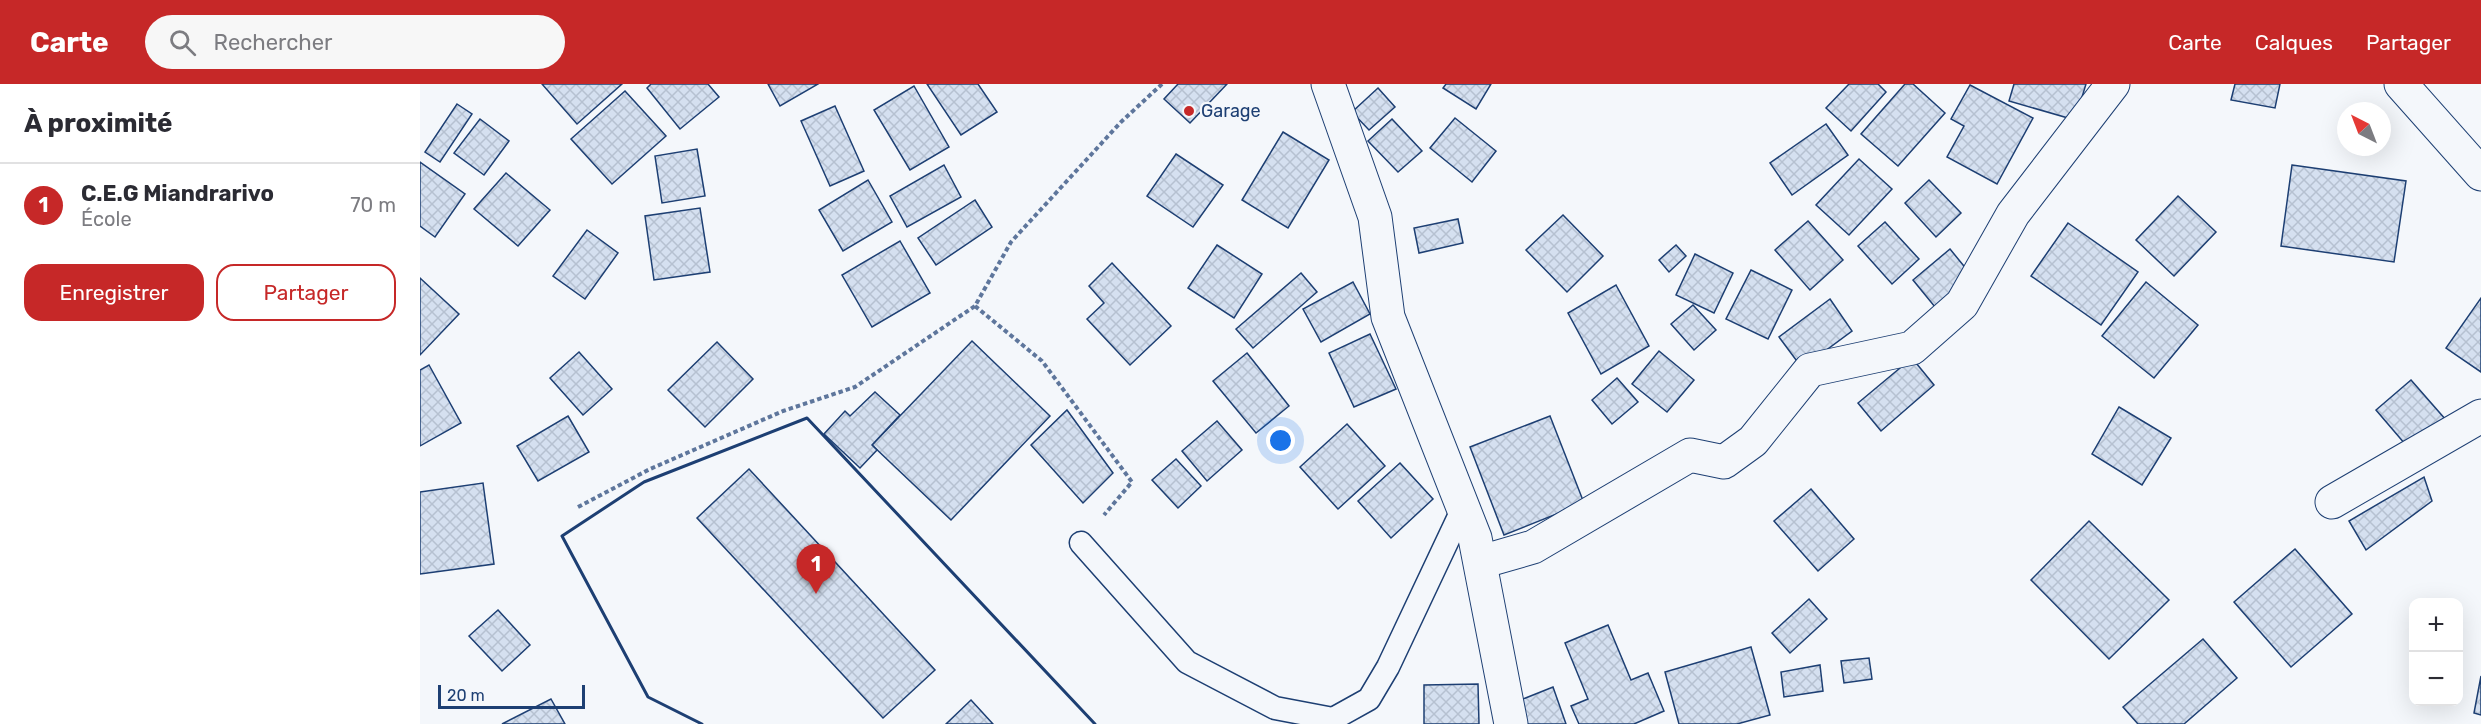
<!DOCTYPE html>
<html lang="fr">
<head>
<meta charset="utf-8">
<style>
  :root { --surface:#fff; --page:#f7f7f7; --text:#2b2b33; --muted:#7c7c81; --line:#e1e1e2; --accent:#c62828 }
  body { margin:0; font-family:Rubik,sans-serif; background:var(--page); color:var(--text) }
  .controls { position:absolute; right:18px; bottom:18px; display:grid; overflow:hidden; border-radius:12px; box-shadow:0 6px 24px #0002 }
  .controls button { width:54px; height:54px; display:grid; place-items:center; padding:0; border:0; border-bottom:2px solid var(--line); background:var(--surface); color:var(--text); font:30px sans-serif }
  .compass { position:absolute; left:1917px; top:18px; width:54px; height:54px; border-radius:50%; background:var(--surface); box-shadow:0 6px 24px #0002; rotate:318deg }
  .scale { position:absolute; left:18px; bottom:15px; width:147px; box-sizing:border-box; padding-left:6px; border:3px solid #1d3f73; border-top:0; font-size:16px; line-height:21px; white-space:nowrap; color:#1d3f73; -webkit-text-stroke:4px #f4f7fb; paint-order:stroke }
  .you { position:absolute; left:861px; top:357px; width:21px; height:21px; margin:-15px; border:4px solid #fff; border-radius:50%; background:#1a73e8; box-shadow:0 0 0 9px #1a73e833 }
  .badge { display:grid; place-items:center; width:39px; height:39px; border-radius:50%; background:var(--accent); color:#fff; font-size:20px; font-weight:700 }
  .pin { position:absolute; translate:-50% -50px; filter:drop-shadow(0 2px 3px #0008) }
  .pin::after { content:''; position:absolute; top:32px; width:21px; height:18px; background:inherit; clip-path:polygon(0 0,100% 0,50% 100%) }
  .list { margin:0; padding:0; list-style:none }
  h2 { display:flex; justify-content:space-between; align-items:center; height:78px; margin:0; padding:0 24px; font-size:26px }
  h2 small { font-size:20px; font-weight:400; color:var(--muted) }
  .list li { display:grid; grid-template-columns:39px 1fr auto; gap:18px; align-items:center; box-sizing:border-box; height:84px; padding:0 24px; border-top:2px solid var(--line) }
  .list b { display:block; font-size:22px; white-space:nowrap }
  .list p { margin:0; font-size:20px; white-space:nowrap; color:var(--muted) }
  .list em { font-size:20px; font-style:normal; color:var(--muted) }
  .actions { display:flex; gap:12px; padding:18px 24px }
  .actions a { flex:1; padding:14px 0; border:2px solid var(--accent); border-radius:18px; text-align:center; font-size:21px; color:var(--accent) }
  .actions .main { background:var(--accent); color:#fff }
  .icon { flex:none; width:33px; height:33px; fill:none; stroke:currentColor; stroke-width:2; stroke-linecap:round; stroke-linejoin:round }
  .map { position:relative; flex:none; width:2061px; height:640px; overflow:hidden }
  header { display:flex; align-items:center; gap:36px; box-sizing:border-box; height:84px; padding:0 30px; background:var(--accent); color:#fff }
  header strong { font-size:28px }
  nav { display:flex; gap:33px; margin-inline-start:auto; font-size:21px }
  .search { width:420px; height:54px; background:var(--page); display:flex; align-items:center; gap:15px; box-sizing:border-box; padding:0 21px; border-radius:33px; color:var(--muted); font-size:22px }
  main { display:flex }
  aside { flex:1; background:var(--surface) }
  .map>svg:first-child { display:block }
  .building { fill:url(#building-cross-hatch); stroke:#1d3f73; stroke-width:1.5 }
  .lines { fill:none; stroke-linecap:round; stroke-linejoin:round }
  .lane-casing { stroke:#1d3f73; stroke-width:25 }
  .street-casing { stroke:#1d3f73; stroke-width:35 }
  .path { stroke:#5e769c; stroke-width:4; stroke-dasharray:4.5 3; stroke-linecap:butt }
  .lane { stroke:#f4f7fb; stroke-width:22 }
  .street { stroke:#f4f7fb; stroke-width:33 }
  .wall { stroke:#1d3f73; stroke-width:3 }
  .poi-dot { fill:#c62828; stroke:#f4f7fb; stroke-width:2 }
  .labels { text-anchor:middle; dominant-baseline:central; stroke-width:4.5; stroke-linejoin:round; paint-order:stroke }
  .poi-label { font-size:18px; fill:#1d3f73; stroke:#f4f7fb; text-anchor:start }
</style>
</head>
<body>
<header>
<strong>Carte</strong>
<div class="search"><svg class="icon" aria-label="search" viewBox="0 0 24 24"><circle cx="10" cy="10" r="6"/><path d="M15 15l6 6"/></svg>Rechercher</div>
<nav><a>Carte</a><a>Calques</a><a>Partager</a></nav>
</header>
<main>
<aside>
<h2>À proximité<small></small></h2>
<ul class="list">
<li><span class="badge">1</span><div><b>C.E.G Miandrarivo</b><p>École</p></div><em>70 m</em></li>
</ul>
<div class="actions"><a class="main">Enregistrer</a><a>Partager</a></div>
</aside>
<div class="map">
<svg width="2061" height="640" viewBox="0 0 2061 640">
  <defs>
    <pattern id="building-cross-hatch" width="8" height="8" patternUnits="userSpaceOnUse" patternTransform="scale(1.5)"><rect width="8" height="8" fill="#d5e0f0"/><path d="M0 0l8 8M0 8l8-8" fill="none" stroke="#b6c1d1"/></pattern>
  </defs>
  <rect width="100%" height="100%" fill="#f4f7fb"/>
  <g class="building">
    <polygon points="122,0 202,0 157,40"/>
    <polygon points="231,0 288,0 299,13 260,45 227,4"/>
    <polygon points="348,0 398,0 360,22"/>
    <polygon points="507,0 558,0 577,28 541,51"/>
    <polygon points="758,0 807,0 770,39 744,15"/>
    <polygon points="1026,0 1071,0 1056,25 1023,4"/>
    <polygon points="1429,0 1458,0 1466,8 1431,47 1406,24"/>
    <polygon points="1485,0 1493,0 1525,29 1478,82 1441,50"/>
    <polygon points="1594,0 1666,0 1655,36 1589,17"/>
    <polygon points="1815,0 1860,0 1855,24 1811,16"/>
    <polygon points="1550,1 1613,34 1577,100 1527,73 1544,42 1531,35"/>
    <polygon points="494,2 529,63 490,86 454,26"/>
    <polygon points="958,4 975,23 949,46 932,28"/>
    <polygon points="205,7 246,52 192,100 151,55"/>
    <polygon points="37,20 52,30 20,78 5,68"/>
    <polygon points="415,22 444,87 410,102 381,37"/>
    <polygon points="1035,34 1076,67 1052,98 1010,64"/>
    <polygon points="60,35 89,57 64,91 34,69"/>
    <polygon points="972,35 1002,67 978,88 948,57"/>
    <polygon points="1406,40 1428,71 1372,111 1350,79"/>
    <polygon points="863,48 909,76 868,144 822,116"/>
    <polygon points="277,65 285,112 242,119 235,72"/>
    <polygon points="756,70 803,101 773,143 727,112"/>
    <polygon points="1439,75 1472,105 1429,151 1396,121"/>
    <polygon points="0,78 45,110 15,153 0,142"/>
    <polygon points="524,81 541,113 487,143 470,112"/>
    <polygon points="1872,81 1986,97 1974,178 1861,162"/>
    <polygon points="86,89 130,126 98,162 54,125"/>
    <polygon points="448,96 472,138 423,167 399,126"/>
    <polygon points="1509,96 1541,129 1516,153 1485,119"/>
    <polygon points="1758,112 1796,148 1754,192 1716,156"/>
    <polygon points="555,116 572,143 516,181 498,154"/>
    <polygon points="280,124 290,188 234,196 225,132"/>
    <polygon points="1143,131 1183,172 1147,208 1106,166"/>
    <polygon points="1038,135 1043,159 999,169 994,144"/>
    <polygon points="1388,137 1423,176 1390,206 1355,166"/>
    <polygon points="1465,138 1499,175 1472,200 1438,162"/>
    <polygon points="1648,139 1718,188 1681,241 1611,192"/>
    <polygon points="167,146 198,169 165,215 133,192"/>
    <polygon points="480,157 510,209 452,243 422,191"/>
    <polygon points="797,161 842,190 814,234 768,204"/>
    <polygon points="1256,161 1266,172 1249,188 1239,176"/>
    <polygon points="1530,165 1552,192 1515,223 1493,196"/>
    <polygon points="1275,170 1313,189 1294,229 1256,211"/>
    <polygon points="692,179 751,242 710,281 667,235 684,219 669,202"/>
    <polygon points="1331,186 1372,206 1348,255 1306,235"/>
    <polygon points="881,189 897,208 833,264 816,245"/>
    <polygon points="0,194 39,230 0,271"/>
    <polygon points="933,198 950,230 901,258 883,225"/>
    <polygon points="1726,198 1778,241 1734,294 1682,252"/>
    <polygon points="1196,201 1229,262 1181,290 1148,229"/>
    <polygon points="2061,214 2061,288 2026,264"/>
    <polygon points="1410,215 1432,247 1382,284 1359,253"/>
    <polygon points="1273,221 1296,246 1274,266 1251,240"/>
    <polygon points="950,250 976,305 934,323 909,269"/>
    <polygon points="552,257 630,332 531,436 452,361"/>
    <polygon points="297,258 333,295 285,343 248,306"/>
    <polygon points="1239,267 1274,296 1247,328 1212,300"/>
    <polygon points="159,268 192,305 163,331 130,294"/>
    <polygon points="827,269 869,322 836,349 793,297"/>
    <polygon points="1492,274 1514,301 1461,347 1438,319"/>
    <polygon points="9,281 41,339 0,362 0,286"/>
    <polygon points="1197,294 1218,318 1192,340 1172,316"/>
    <polygon points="1991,296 2026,336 1991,367 1956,326"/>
    <polygon points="455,308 480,331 452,361 457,366 440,384 404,350 425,327 430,332"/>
    <polygon points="1699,323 1751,354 1722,401 1672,370"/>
    <polygon points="647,326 693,389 663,419 611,361"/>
    <polygon points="148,332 169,368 118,397 97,362"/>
    <polygon points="1130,332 1164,419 1084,451 1050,363"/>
    <polygon points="797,337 822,366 787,397 762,367"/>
    <polygon points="927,340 965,382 918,425 880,383"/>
    <polygon points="756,375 781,402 758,424 732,396"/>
    <polygon points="980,379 1013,415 971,454 938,417"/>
    <polygon points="329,385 515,586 463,634 277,434"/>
    <polygon points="2004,393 2012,417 1946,466 1929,437"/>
    <polygon points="63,399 74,480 0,490 0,408"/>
    <polygon points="1391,405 1434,455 1398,487 1354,437"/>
    <polygon points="1669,437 1749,516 1689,575 1611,496"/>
    <polygon points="1875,465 1932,530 1871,583 1814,518"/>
    <polygon points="1389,515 1407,535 1370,569 1352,549"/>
    <polygon points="78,526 110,561 82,587 49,552"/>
    <polygon points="1188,541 1211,596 1228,589 1244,627 1214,640 1159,640 1151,622 1168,615 1145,559"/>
    <polygon points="1783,555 1817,594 1764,640 1718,640 1703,623"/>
    <polygon points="1331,563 1350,631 1317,640 1259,640 1245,588"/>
    <polygon points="1449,574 1452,595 1424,599 1421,577"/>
    <polygon points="1400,581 1403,607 1364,613 1361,588"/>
    <polygon points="2061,592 2061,631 2054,629"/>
    <polygon points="1058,600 1059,640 1004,640 1004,601"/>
    <polygon points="1133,603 1146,640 1106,640 1098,617"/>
    <polygon points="131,615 145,640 82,640"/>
    <polygon points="551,616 573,640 526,640"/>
  </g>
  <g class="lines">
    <g class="lane-casing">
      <polyline id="lane" points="661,459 767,578 855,624 913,635 949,615 968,583 1043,424"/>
    </g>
    <g class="street-casing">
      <g id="street">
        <polyline points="908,0 955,133 968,233 1055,454 1091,640"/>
        <polyline points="1981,0 2061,90"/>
        <polyline points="1912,418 2061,332"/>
        <polyline points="1061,478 1113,463 1270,371 1304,378 1333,357 1390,286 1492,264 1542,220 1593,130 1693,0"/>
      </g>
    </g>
    <g class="path">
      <polyline points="555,222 622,277 712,398 684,431"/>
      <polyline points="158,423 230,385 363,327 435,303 555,222 591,158 701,38 742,0"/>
    </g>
    <use href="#lane" class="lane"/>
    <use href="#street" class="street"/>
    <polyline class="wall" points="282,640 228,613 142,452 224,398 387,334 675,640"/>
  </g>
  <circle class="poi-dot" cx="769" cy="27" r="6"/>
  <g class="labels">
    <g class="poi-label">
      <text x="781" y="27">Garage</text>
    </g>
  </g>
</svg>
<div class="controls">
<button>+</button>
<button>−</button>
</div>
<svg class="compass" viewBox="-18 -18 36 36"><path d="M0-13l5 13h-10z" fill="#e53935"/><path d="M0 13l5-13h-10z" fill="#7c7c81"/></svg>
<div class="scale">20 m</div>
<div class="you"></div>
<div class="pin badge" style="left:396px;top:510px">1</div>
</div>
</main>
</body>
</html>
